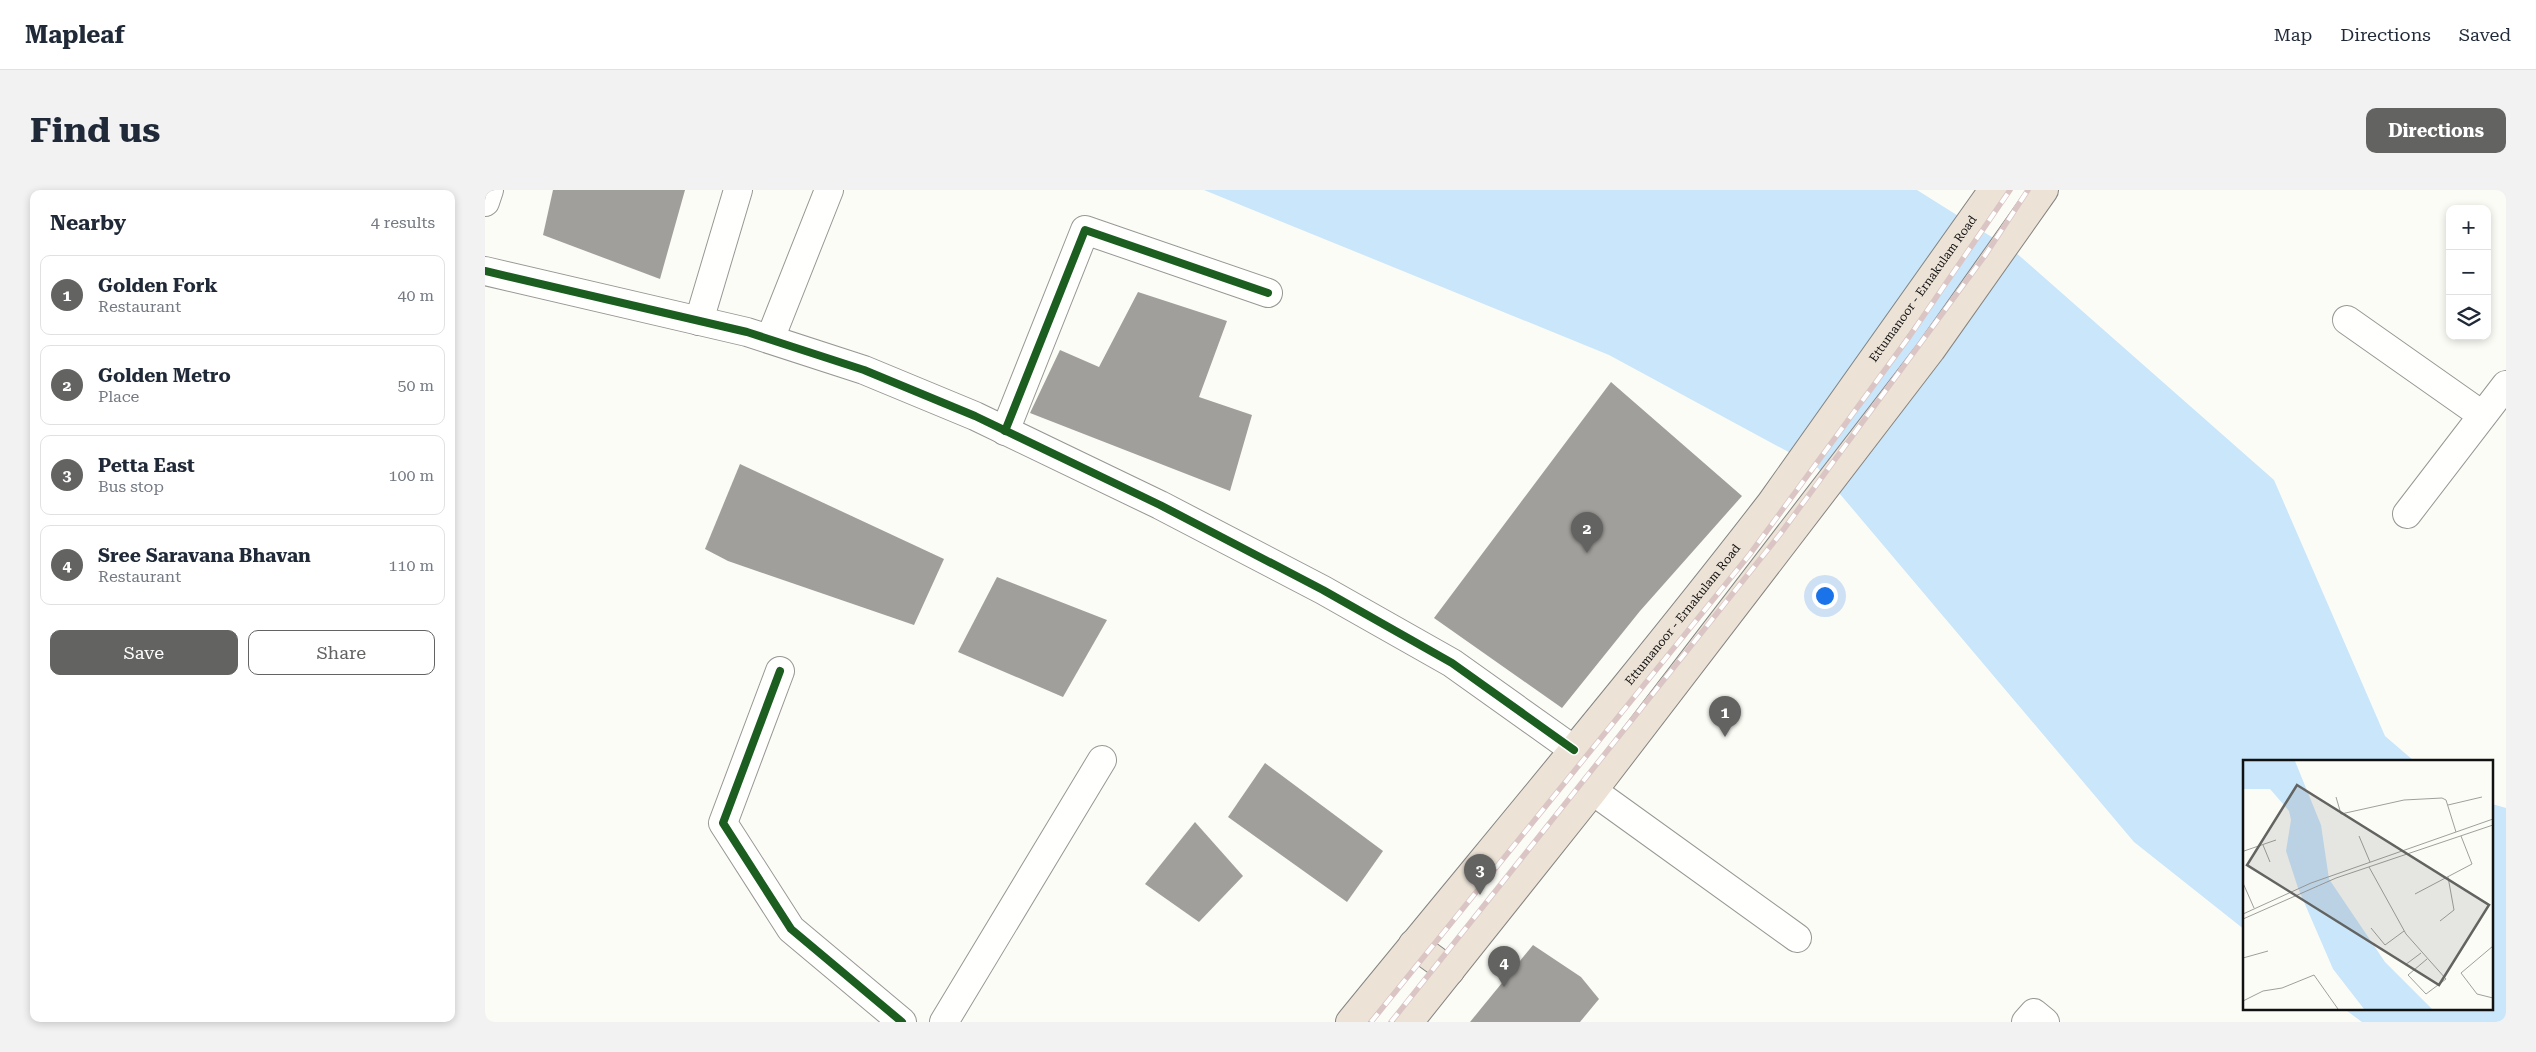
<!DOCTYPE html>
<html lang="en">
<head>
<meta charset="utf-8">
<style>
  :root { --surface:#fff; --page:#f2f2f3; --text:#1f2937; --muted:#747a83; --line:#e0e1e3; --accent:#636362 }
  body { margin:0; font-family:"Roboto Serif",serif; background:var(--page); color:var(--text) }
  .controls { position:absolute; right:15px; top:15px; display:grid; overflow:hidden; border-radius:10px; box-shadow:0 2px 8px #0003 }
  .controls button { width:45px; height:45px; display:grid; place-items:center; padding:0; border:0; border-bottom:1px solid var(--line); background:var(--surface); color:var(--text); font:25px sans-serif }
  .you { position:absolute; left:1339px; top:405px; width:18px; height:18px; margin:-12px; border:4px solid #fff; border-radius:50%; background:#1a73e8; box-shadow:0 0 0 8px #1a73e833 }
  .badge { display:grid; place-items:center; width:32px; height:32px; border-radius:50%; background:var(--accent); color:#fff; font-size:16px; font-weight:700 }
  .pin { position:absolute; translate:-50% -41px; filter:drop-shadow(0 1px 2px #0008) }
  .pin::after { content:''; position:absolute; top:26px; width:18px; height:15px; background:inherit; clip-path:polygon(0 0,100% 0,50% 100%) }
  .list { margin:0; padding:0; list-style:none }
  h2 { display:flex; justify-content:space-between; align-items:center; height:65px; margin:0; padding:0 20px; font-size:21px }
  h2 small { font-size:16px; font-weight:400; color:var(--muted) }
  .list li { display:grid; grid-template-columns:32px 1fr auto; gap:15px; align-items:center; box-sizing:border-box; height:80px; margin:0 10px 10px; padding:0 10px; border:1px solid var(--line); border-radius:10px }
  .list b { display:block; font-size:19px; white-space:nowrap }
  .list p { margin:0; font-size:16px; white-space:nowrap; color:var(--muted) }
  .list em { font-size:16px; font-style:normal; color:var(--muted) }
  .actions { display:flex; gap:10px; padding:15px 20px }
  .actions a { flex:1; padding:11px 0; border:1px solid var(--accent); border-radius:10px; text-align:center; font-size:18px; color:var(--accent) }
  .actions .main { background:var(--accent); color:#fff }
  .icon { flex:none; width:28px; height:28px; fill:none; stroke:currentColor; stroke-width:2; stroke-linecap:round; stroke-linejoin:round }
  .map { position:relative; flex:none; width:2021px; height:832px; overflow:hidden; border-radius:10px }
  header { display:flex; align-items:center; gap:30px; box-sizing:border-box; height:70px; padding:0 25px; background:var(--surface); border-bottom:1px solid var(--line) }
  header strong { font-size:24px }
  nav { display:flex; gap:28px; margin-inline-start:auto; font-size:18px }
  .intro { display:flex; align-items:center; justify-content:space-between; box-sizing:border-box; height:120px; padding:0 30px }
  h1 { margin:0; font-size:35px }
  .button { padding:12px 22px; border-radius:10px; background:var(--accent); color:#fff; font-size:18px; font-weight:700 }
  main { display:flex; gap:30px; padding:0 30px }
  aside { flex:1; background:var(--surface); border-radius:10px; box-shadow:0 2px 8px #0003 }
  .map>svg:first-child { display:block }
  .water { fill:#c9e6fa }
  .building { fill:#a19f9b }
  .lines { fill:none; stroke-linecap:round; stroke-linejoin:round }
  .minor-casing { stroke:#979795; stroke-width:30 }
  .highway-casing { stroke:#848482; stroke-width:30 }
  .minor { stroke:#fffffe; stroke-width:28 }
  .highway { stroke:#ece2d6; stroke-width:28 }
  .rail-casing { stroke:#dac5c4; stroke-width:5.5 }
  .rail { stroke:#fff; stroke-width:4; stroke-dasharray:11; stroke-linecap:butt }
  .cycleway-casing { stroke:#fff; stroke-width:11 }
  .cycleway { stroke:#1b5e20; stroke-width:8 }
  .labels { text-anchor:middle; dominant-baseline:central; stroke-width:5; stroke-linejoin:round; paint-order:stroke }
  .street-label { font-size:12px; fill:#111; stroke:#fff }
  .inset-road { fill:none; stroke:#9e9e9b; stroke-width:1 }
  .view { fill:#636362; fill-opacity:0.15; stroke:#636362; stroke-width:2.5 }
  .inset-edge { fill:none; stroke:#111; stroke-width:2.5 }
</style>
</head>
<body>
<header>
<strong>Mapleaf</strong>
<nav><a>Map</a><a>Directions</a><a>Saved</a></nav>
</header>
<div class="intro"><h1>Find us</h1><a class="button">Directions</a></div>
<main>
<aside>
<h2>Nearby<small>4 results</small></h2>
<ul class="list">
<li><span class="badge">1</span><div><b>Golden Fork</b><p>Restaurant</p></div><em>40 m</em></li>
<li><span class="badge">2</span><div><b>Golden Metro</b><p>Place</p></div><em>50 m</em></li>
<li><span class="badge">3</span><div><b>Petta East</b><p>Bus stop</p></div><em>100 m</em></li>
<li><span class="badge">4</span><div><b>Sree Saravana Bhavan</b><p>Restaurant</p></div><em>110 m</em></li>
</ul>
<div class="actions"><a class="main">Save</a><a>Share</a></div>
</aside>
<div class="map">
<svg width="2021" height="832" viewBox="0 0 2021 832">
  <rect width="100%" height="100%" fill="#fcfcf7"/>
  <g class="water">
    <polygon points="719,0 1432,0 1529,61 1789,290 1900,546 1929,571 1760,571 1760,740 1649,652 1333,278 1124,165"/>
    <polygon points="2007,614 2021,618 2021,832 1877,832 1858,818 2007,818"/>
  </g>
  <g class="building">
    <polygon points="68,0 200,0 175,89 58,45"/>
    <polygon points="653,102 742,131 714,207 767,225 745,301 545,223 575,160 614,177"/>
    <polygon points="1126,192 1257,306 1155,421 1077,518 949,428"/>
    <polygon points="255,274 459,369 429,435 243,371 220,359"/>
    <polygon points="512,387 622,430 578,507 473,462"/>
    <polygon points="780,573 898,661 862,712 743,627"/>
    <polygon points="710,632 758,686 714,732 660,694"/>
    <polygon points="1048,755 1096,787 1114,809 1095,832 985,832"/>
  </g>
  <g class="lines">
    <g class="minor-casing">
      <g id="minor">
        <polyline points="0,12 4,0"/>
        <polyline points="0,81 262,142 379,180 490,226 675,315 838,400 967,473 1089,560"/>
        <polyline points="1862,130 1997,225"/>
        <polyline points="214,131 253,0"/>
        <polyline points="285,149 344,0"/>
        <polyline points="520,241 600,40 783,103"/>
        <polyline points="1922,324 2021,195"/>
        <polyline points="295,481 238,633 306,739 417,832"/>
        <polyline points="1108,601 1312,748"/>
        <polyline points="459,832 617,570"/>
        <polyline points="1541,832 1549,823 1560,832"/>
      </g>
    </g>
    <g class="highway-casing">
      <g id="highway">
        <polyline points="928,754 965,781"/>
        <path id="s1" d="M865,832C1006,659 1150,489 1286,313L1508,0"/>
        <polyline points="924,832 1108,601 1446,160 1559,0"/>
      </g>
    </g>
    <use href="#minor" class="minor"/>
    <use href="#highway" class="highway"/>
    <g class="rail-casing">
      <g id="rail">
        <polyline points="886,832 1265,364 1424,147 1525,0"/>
        <polyline points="906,832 1296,343 1501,64 1543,0"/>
      </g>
    </g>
    <use href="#rail" class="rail"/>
    <g class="cycleway-casing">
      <g id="cycleway">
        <polyline points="0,81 262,142 379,180 490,226 675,315 838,400 967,473 1089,560"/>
        <polyline points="520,241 600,40 783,103"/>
        <polyline points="295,481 238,633 306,739 417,832"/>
      </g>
    </g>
    <use href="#cycleway" class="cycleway"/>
  </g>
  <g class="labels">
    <g class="street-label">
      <text stroke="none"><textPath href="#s1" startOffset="931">Ettumanoor - Ernakulam Road</textPath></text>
      <text stroke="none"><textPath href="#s1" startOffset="526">Ettumanoor - Ernakulam Road</textPath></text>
    </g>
  </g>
  <g transform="translate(1758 570)">
    <rect width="250" height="250" fill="#fcfcf7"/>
    <path d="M0,1H52L78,65L86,119L142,202L189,249H121L90,209L55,128L43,91L48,60L46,51L27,29H0Z" fill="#c9e6fa"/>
    <path class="inset-road" d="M93,37L98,54L161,40L199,38L203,40L213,72M205,45L239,37M0,72V104M116,76L127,102M20,85L27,102M1,91L33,80M126,107L163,174L203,219L183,234L165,215L184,199M0,123L11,148M172,134L229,104L218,76M0,154L68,123L250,59M0,159L93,118L250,65M197,161L211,150L205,117M128,168L142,185L161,171M250,186L218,213L234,234L250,238M0,198L25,191M162,205L178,193M0,241L20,231L39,228L71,215L95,249"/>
    <path class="view" d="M54,25L246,145L196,225L4,105Z"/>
    <rect width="250" height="250" class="inset-edge"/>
  </g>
</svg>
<div class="controls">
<button>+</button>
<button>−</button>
<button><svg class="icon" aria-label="layers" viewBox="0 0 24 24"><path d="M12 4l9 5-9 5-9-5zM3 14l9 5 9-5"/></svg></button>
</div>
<div class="you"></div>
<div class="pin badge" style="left:1240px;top:547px">1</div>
<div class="pin badge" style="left:1102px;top:363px">2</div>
<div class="pin badge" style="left:995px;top:705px">3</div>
<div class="pin badge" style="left:1019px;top:797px">4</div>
</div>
</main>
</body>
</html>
